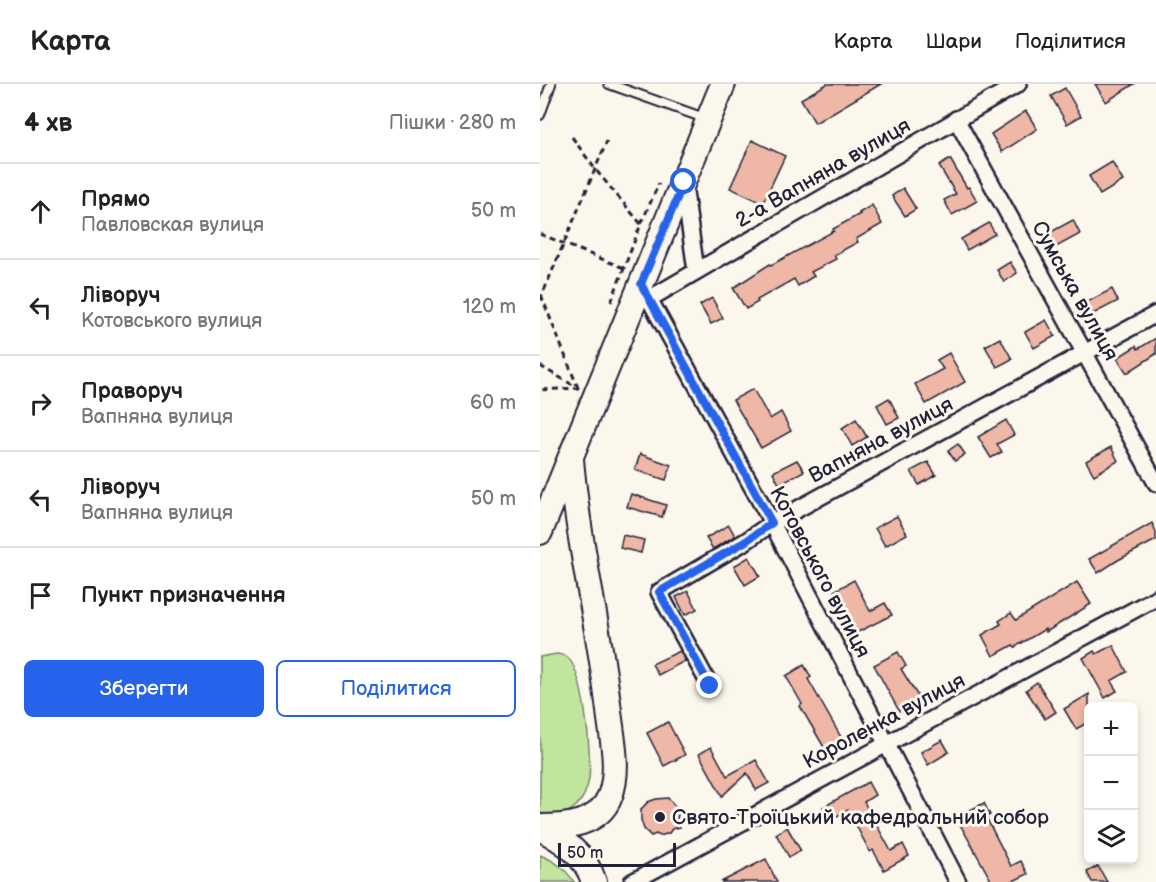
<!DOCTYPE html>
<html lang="uk">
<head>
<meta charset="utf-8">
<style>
  :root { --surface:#fff; --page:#f2f2f2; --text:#222; --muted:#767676; --line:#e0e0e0; --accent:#2563eb }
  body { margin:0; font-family:"Balsamiq Sans",sans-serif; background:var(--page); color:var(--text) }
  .controls { position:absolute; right:18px; bottom:18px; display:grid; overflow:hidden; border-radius:9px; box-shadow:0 3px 9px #0003 }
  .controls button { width:54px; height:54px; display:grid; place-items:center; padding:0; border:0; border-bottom:2px solid var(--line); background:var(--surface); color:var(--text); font:30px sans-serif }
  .scale { position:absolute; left:18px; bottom:15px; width:118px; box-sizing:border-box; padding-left:6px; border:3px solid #22223b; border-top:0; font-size:16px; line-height:21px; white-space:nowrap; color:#22223b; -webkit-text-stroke:4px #fbf7ec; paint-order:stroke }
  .stop { position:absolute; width:18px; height:18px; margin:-14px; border:4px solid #2563eb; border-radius:50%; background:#fff }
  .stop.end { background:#2563eb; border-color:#fff; box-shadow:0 2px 6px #0008 }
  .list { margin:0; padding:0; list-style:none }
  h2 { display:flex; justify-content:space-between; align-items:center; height:78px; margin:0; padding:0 24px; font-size:26px }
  h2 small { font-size:20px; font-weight:400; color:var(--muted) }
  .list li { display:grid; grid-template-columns:39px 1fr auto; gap:18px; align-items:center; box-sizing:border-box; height:96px; padding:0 24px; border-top:2px solid var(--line) }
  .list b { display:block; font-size:22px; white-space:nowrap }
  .list p { margin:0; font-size:20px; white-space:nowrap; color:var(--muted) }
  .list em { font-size:20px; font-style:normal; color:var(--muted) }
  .actions { display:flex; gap:12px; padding:18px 24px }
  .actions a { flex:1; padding:14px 0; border:2px solid var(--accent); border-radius:9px; text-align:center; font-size:21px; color:var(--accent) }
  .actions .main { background:var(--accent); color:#fff }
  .icon { flex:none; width:33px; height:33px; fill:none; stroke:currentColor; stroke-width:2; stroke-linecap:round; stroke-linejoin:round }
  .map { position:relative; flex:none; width:616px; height:798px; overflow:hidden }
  header { display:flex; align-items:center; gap:36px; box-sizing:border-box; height:84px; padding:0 30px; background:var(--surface); border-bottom:2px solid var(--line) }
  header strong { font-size:28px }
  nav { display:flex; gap:33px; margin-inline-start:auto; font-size:21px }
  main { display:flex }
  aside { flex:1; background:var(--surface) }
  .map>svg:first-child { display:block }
  .green { fill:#c1e59f; stroke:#72846d; stroke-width:1.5 }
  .building { fill:#efb7a5; stroke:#22223b; stroke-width:1.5 }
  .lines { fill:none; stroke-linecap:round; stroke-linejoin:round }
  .lane-casing { stroke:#22223b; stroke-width:12 }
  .street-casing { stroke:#22223b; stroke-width:20 }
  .primary-casing { stroke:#22223b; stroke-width:28 }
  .path { stroke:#22223b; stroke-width:3; stroke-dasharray:6 4.5; stroke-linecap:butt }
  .lane { stroke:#fbf7ec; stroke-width:8 }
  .street { stroke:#fbf7ec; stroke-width:15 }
  .primary { stroke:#fbf7ec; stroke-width:24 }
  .route { stroke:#2563eb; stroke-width:8 }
  .poi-dot { fill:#22223b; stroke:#fbf7ec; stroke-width:2 }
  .labels { text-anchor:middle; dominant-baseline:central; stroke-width:6; stroke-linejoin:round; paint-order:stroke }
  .street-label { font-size:21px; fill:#22223b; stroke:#fbf7ec }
  .poi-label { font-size:21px; fill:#22223b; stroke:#fbf7ec; text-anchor:start }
</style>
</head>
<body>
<header>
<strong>Карта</strong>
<nav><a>Карта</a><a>Шари</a><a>Поділитися</a></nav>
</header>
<main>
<aside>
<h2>4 хв<small>Пішки · 280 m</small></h2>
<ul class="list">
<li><svg class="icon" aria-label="ahead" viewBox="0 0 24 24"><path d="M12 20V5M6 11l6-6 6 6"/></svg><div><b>Прямо</b><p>Павловская вулиця</p></div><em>50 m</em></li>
<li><svg class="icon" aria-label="left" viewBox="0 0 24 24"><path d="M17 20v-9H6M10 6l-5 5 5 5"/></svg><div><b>Ліворуч</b><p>Котовського вулиця</p></div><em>120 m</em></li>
<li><svg class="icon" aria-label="right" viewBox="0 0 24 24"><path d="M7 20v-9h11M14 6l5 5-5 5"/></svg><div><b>Праворуч</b><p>Вапняна вулиця</p></div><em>60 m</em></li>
<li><svg class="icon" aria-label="left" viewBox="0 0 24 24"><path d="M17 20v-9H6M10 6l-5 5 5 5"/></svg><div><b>Ліворуч</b><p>Вапняна вулиця</p></div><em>50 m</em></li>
<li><svg class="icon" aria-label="arrive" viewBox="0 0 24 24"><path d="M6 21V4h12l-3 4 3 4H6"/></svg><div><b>Пункт призначення</b></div></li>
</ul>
<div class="actions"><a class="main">Зберегти</a><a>Поділитися</a></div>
</aside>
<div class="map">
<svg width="616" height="798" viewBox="0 0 616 798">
  <rect width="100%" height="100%" fill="#fbf7ec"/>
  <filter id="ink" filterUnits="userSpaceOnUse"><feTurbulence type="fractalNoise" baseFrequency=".0167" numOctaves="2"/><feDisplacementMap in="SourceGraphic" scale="12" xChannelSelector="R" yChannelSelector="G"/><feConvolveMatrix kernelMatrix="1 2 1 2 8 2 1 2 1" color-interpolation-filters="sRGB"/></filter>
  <g filter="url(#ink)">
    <g class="green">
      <path d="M17,570C18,570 26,572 26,572C44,584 52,673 49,694C48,704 43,716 35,723C26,732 12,731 0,733V573Z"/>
      <path d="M0,771C15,777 25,784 34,798H0Z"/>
    </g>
    <g class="building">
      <polygon points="287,0 341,0 275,39 261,15"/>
      <polygon points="555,0 594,0 566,18"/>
      <polygon points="525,4 541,32 527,40 511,12"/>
      <polygon points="486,27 497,45 462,68 451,50"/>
      <polygon points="212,56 245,72 223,119 190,104"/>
      <polygon points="410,75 427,104 429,103 437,117 412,131 404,116 416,110 399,82"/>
      <polygon points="572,78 583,97 560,111 549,92"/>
      <polygon points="363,104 376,125 365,132 352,112"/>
      <polygon points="332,121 342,140 316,155 318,158 294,171 296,175 271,188 274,192 258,202 254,195 217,216 218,218 206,225 193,204 230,180 231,181 294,147 293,145 320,130 319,129"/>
      <polygon points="533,136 540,150 516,163 509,149"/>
      <polygon points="449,139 455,150 427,166 421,155"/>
      <polygon points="470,178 477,189 464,198 457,186"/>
      <polygon points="572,205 578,217 553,230 547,218"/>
      <polygon points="172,214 183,234 171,240 160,221"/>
      <polygon points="506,236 515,252 494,264 485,248"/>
      <polygon points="460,254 472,275 457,283 445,262"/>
      <polygon points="616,254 616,270 587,289 577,274 596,262 598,265"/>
      <polygon points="409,269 425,298 386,320 375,300 403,285 397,276"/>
      <polygon points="213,305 230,335 241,328 251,347 221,364 193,316"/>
      <polygon points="349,314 359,334 347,340 337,321"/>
      <polygon points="316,335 327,353 312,362 302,344"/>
      <polygon points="466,336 474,351 457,360 462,368 451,374 438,353"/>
      <polygon points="418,360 425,370 415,377 408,367"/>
      <polygon points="571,363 578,377 554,391 546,377"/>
      <polygon points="100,370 131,381 126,396 95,386"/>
      <polygon points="257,376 264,387 239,400 233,388"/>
      <polygon points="388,378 396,391 379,401 371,387"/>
      <polygon points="91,410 126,421 122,433 87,423"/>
      <polygon points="357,432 367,450 345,462 335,444"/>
      <polygon points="612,439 616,448 616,456 578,476 558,489 549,475"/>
      <polygon points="189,441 195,452 173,465 166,454"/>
      <polygon points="83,451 104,456 101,469 80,464"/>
      <polygon points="209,473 220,492 205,501 194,482"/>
      <polygon points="314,496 330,527 345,519 352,531 316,549 294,507"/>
      <polygon points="537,498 551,520 506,548 505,545 475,563 473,561 453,572 442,551 461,540 459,537 471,529 476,536"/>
      <polygon points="148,507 157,525 145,531 136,513"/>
      <polygon points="573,561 587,588 571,597 577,607 565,614 543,574 554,567 556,570"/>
      <polygon points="140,567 145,577 118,591 112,580"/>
      <polygon points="358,568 366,582 361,585 379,614 359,627 334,581"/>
      <polygon points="264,581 271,593 268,595 302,655 285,665 260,622 262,620 246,592"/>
      <polygon points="497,598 516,628 505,635 486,606"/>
      <polygon points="549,610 549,638 536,645 524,625"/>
      <polygon points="128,638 145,671 124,682 107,649"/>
      <polygon points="402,656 409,668 388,681 381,668"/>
      <polygon points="171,663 187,692 216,676 229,699 216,706 207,689 182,712 159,670"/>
      <polygon points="328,698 335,711 324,718 351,767 363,760 369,772 344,786 333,766 330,768 308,726 290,736 283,723"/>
      <polygon points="128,714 136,723 138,730 137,736 140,743 132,745 129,749 120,752 116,750 111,752 104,745 101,736 101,725 108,718 116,715"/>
      <polygon points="444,719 450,731 446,733 471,782 481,777 488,790 471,798 452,798 416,733"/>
      <polygon points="247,743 261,767 249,773 236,750"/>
      <polygon points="226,775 237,798 181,798"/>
      <polygon points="558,782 567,798 552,798 547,788"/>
    </g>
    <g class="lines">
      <g class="lane-casing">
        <g id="lane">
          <polyline points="69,0 167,35"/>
          <polyline points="0,31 11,0"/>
        </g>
      </g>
      <g class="street-casing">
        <g id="street">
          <polyline points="416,35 616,399"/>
          <polyline points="144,101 156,187"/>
          <polyline points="101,200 232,439 418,798"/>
          <polyline points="109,215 478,0"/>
          <polyline points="170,602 119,508 206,457 232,439 616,230"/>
          <polyline points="92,798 616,514"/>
        </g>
      </g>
      <g class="primary-casing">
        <g id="primary">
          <polyline points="0,448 183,0"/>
          <path d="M0,743C26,743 59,741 70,712C80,686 72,654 69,627C59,542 38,459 31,375"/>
          <path d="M0,744C23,756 46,771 54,798"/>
        </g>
      </g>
      <g class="path">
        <polyline points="32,53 55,85 101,140"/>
        <polyline points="0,150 84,184"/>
        <polyline points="1,211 38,304"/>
        <polyline points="0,216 67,57"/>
        <polyline points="71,218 101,140 119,99"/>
        <polyline points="0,282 38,304 0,306"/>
      </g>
      <use href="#lane" class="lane"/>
      <use href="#street" class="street"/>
      <use href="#primary" class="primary"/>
    </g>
  </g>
  <g class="lines" filter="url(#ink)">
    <polyline class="route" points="144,98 101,200 232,439 206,457 119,508 170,602"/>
  </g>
  <circle class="poi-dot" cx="120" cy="733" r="6"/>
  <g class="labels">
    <g class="street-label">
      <text transform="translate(283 89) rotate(-30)">2-а Вапняна вулиця</text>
      <text transform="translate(535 207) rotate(61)">Сумська вулиця</text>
      <text transform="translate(341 356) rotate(-28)">Вапняна вулиця</text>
      <text transform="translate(280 488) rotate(62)">Котовського вулиця</text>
      <text transform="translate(344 637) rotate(-28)">Короленка вулиця</text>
    </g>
    <g class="poi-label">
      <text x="132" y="733">Свято-Троїцький кафедральний собор</text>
    </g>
  </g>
</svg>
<div class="controls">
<button>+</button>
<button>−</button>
<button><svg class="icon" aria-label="layers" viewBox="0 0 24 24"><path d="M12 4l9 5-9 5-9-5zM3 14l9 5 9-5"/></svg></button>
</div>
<div class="scale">50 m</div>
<div class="stop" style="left:144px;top:98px"></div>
<div class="stop end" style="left:170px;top:602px"></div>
</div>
</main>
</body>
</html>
